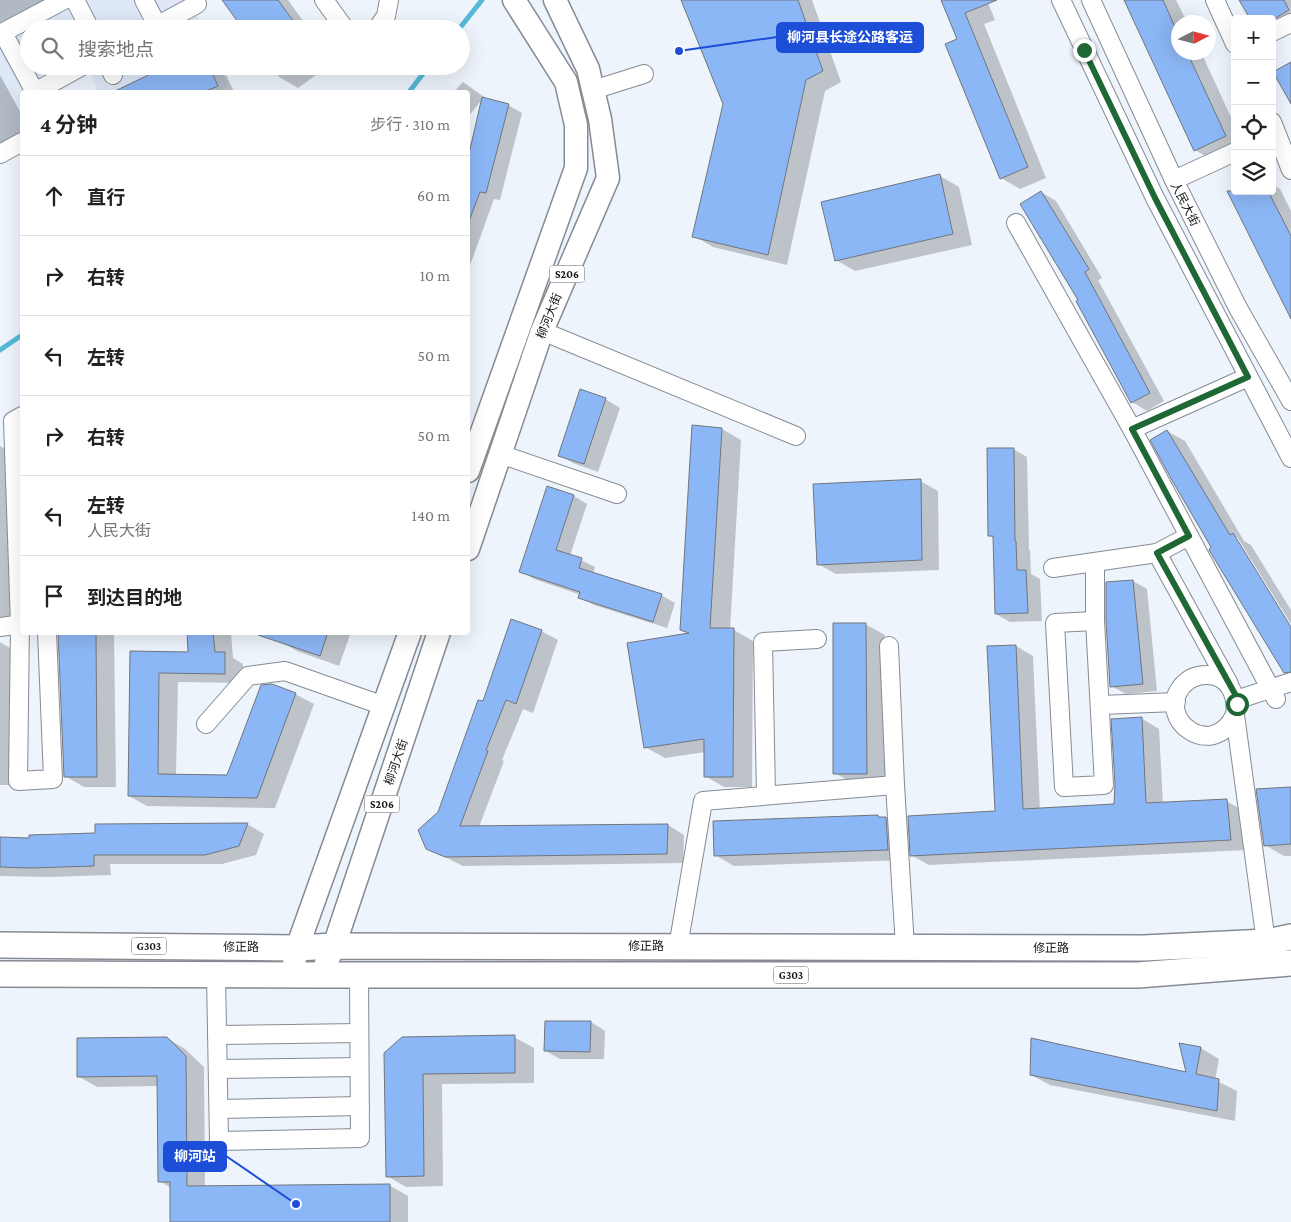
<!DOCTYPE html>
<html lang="zh">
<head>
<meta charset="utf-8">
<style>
  :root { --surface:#fff; --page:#f2f2f2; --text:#222; --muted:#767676; --line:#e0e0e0 }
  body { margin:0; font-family:"Crimson Pro","Noto Sans SC",serif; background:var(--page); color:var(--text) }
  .controls { position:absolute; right:15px; top:15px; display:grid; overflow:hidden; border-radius:5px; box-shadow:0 5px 20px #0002 }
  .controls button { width:45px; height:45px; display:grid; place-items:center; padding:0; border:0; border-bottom:1px solid var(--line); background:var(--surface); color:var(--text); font:25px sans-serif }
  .compass { position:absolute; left:1171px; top:15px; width:45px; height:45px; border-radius:50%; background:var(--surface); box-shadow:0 5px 20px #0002; rotate:84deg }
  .stop { position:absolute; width:15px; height:15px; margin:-11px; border:4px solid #1f6835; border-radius:50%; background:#fff }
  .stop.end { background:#1f6835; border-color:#fff; box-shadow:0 1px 5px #0008 }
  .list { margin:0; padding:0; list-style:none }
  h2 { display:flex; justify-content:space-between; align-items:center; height:65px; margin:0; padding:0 20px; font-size:21px }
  h2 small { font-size:16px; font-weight:400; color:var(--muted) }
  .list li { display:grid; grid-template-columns:32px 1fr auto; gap:15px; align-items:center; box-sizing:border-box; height:80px; padding:0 20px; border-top:1px solid var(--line) }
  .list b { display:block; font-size:19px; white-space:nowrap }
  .list p { margin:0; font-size:16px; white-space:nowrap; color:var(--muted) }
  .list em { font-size:16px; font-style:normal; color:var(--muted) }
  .icon { flex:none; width:28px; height:28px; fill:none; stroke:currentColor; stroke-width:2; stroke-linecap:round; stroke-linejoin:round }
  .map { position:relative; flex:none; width:1291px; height:1222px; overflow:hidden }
  .search { position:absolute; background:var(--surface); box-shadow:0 5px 20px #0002; left:20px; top:20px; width:450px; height:55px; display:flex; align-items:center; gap:12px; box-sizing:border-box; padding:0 18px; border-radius:28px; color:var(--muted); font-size:19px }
  .panel { position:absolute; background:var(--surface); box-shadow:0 5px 20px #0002; left:20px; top:90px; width:450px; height:545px; border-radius:5px }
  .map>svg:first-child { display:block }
  .built { fill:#dee8f7 }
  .shadow { fill:#0003 }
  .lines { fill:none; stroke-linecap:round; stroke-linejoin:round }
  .stream { stroke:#56b9d8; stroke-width:5 }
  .building { fill:#8cb7f6; stroke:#70757c }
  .minor-casing { stroke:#868b93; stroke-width:20 }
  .major-casing { stroke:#868b93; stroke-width:25 }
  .highway-casing { stroke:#868b93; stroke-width:28 }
  .minor { stroke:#fff; stroke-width:18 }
  .major { stroke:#fff; stroke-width:22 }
  .highway { stroke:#fff; stroke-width:25 }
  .route { stroke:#1f6835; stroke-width:6 }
  .labels { text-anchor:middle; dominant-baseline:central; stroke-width:4; stroke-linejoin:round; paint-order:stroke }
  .shield { fill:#fff; stroke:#5b5d5e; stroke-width:1 }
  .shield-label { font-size:11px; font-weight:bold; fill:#151719 }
  .street-label { font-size:12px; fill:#151719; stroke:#fff }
  .leader { fill:none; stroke:#1d4ed8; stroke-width:2 }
  .callout-dot { fill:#1d4ed8; stroke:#fff; stroke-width:2 }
  .callout { fill:#1d4ed8; stroke:#1d4ed8; stroke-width:2 }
  .callout-label { font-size:14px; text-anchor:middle; font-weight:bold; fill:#fff }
</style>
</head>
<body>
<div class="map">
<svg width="1291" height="1222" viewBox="0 0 1291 1222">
  <rect width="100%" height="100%" fill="#eef4fc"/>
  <polygon class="built" points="0,0 190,0 203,29 29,29 29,66 220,66 228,86 216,92 98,92 91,73 58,92 22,92 22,151 0,163"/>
  <g class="shadow">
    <polygon points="0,0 69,0 0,38"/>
    <polygon points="224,0 288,0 309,29 245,29"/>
    <polygon points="682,0 812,0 841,82 825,91 787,265 713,247 694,236 725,103"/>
    <polygon points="942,0 987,0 995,20 984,24 1046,178 1020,189 1001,178 959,40"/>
    <polygon points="1125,0 1176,0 1187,22 1178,22 1178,52 1201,52 1235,126 1235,151 1214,161 1195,150"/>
    <polygon points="1240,0 1291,0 1291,30 1272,37 1272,19"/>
    <polygon points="170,66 222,66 234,92 116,92"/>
    <polygon points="271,66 329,66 298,88 279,77"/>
    <polygon points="0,75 22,115 22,136 0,148"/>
    <polygon points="463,82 484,97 468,117 468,92 454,92"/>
    <polygon points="483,99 508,105 522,113 500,200 494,199 468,271 468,163"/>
    <polygon points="940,176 959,187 972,245 855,271 836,260"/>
    <polygon points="1272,184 1280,189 1291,211 1291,316 1229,194 1235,191 1272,191"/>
    <polygon points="1041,192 1056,201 1102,278 1098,280 1164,401 1147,411 1132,402 1078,301 1079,300"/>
    <polygon points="605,399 620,408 598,472 573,463 559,455"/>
    <polygon points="693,427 722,429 741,440 730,630 734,630 753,641 752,787 724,787 705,776 705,752 665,758 645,747 690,634 681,629"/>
    <polygon points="1167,431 1185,441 1244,541 1251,545 1291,610 1291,624 1237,537 1234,537 1291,629 1291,675 1285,672"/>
    <polygon points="0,446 17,456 22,620 0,621"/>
    <polygon points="1013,449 1027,457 1029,550 1030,550 1031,574 1040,579 1042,621 1010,622 996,614 994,538 989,536"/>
    <polygon points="920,481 938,491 939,570 836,574 818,564"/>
    <polygon points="574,496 587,504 570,556 581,560 595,567 593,574 661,595 675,603 667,628 594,605 580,597 581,595 534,579 521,571"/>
    <polygon points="1133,581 1147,589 1157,691 1126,694 1111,686"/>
    <polygon points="865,624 885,635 885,784 854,784 835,773"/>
    <polygon points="541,631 558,640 533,713 523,709 502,760 504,761 479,827 668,825 684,835 683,863 463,866 427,848 439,812 484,703"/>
    <polygon points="59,632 114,632 116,787 84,787 65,776"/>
    <polygon points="188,632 231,632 233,658 243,664 243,683 178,682 176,775 228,776 295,694 314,704 275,808 147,806 129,796 131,652 190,653"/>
    <polygon points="280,632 351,632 339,666 297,651 278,640"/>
    <polygon points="0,642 15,651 14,785 0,785"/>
    <polygon points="1016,646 1033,656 1040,810 1115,805 1141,718 1159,729 1163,804 1226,801 1244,811 1248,850 929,865 911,855 996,813"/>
    <polygon points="1291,788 1291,856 1284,856 1265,845"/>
    <polygon points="878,817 886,818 905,829 907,860 734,866 715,855"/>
    <polygon points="247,824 264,834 256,855 222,864 110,864 111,875 48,877 0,876 0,838 30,839"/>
    <polygon points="591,1022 605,1031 604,1059 560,1059 546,1051"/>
    <polygon points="514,1037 534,1048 534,1083 442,1084 443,1186 406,1187 387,1176 385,1053"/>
    <polygon points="167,1038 185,1049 204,1067 205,1187 389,1185 408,1196 408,1222 171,1222 171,1188 160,1181 159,1086 97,1087 78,1076"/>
    <polygon points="1201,1048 1219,1059 1215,1080 1237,1091 1235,1121 1050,1085 1031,1075 1188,1074"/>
  </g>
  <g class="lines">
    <g class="stream">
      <polyline points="459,29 482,0"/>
      <polyline points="409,92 429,66"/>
      <polyline points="0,350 22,335"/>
    </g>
  </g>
  <g class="building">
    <polygon points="222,0 278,0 299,29 243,29"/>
    <polygon points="681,0 798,0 823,71 806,80 768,255 692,237 723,104"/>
    <polygon points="941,0 997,0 965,13 1028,167 1000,179 945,44 957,39"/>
    <polygon points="1124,0 1163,0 1178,34 1178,52 1187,52 1226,136 1194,151"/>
    <polygon points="1239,0 1284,0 1289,10 1274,19 1250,19"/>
    <polygon points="1291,62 1291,104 1273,72"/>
    <polygon points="167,66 209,66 218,86 204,92 113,92"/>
    <polygon points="482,97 509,104 486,193 480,192 469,221 468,220 468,158"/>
    <polygon points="940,174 953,234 835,261 821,202"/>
    <polygon points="1041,191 1089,269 1085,272 1150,393 1131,403 1076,301 1078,300 1020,204"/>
    <polygon points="1227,191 1268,191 1291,236 1291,319"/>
    <polygon points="580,389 606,398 584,464 558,456"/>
    <polygon points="692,425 722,428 710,628 734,628 733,777 704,777 704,739 644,748 627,643 689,633 680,630"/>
    <polygon points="1167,430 1230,535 1233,533 1291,627 1291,672 1284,673 1209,550 1211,547 1173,482 1150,440"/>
    <polygon points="987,448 1014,448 1015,541 1016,541 1017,570 1026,570 1028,613 995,614 993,536 988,536"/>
    <polygon points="921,479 922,560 817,565 813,484"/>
    <polygon points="547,486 574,495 556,550 582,558 579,568 662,594 653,622 578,598 580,592 519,572"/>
    <polygon points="1133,580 1143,684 1110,687 1106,621 1106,582"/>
    <polygon points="511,619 542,630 516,704 506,700 486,750 488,751 460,826 668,824 667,854 445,857 426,849 418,830 438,812 478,700 483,701"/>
    <polygon points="833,623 866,623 867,774 833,774"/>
    <polygon points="58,632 96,632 97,777 64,777"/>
    <polygon points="187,632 213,632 215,652 225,652 225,674 159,673 158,774 227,775 261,685 272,684 296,693 257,798 128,796 130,651 188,652"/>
    <polygon points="259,632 328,632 320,656 258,635"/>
    <polygon points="1016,645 1023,809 1114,804 1115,784 1111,719 1142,717 1146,803 1227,799 1231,840 910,856 908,816 995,811 987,646"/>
    <polygon points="1291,787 1291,844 1264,846 1256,789"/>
    <polygon points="878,815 878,817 886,817 888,850 714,856 713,821"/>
    <polygon points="248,823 239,846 205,855 94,855 94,866 30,868 0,867 0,837 29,838 29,835 95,833 95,824"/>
    <polygon points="545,1021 591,1021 590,1052 544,1051"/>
    <polygon points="515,1035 515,1073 423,1074 424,1176 386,1177 384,1053 402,1037"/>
    <polygon points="167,1037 186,1056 187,1186 390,1184 390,1222 170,1222 170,1182 158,1182 157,1076 77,1077 77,1038"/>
    <polygon points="1031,1038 1186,1072 1179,1043 1201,1047 1196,1074 1219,1079 1217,1111 1030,1075"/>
  </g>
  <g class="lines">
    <g class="minor-casing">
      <g id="minor">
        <polyline points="75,0 90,29"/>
        <polyline points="144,0 159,29"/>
        <polyline points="324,0 345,29"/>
        <polyline points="1061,0 1155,198 1291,458"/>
        <polyline points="1091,0 1174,180 1238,308 1291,401"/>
        <polyline points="1215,0 1235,44"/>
        <polyline points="151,29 197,4"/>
        <polyline points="377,29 386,16 389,0"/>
        <polyline points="1272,32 1291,23"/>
        <polyline points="3,33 35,92"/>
        <polyline points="0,34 64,0"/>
        <polyline points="109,66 113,75"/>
        <polyline points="593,90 644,74"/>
        <polyline points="35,92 82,66"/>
        <polyline points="1272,122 1291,170"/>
        <polyline points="0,154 22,142"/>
        <polyline points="1174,180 1235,152"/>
        <polyline points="1016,223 1132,429 1276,699"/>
        <polyline points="542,331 796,436"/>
        <polyline points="22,416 13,421 20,624 18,781 53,779 47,632"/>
        <polyline points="1132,429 1248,377"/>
        <polyline points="500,454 617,494"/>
        <polyline points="1157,553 1229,684"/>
        <polyline points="1053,568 1157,553 1189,536"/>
        <polyline points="1095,621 1055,623 1064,787 1104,785 1095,621 1095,562"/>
        <polyline points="0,627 22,624"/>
        <polyline points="1236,700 1291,682"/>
        <polyline points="1101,705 1176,702"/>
        <path d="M1235,715C1212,762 1155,719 1182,686C1188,679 1196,675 1206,675C1228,674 1238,695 1235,715L1266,942"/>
        <polyline points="206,724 248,676 285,671 384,706"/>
        <polyline points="895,785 905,947"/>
        <polyline points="766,795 763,642 817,639"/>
        <polyline points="678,947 703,801 895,785 889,646"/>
        <polyline points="216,975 219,1141 360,1138 359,975"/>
        <polyline points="217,1035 359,1033"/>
        <polyline points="218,1069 359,1067"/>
        <polyline points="219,1109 360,1106"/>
      </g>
    </g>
    <g class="major-casing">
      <g id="major">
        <polyline points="468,471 576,168 576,125 566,82 514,0"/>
        <polyline points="468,549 542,331 608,178 600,119 588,69 555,0"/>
        <polyline points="294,964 297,948 410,632"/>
        <polyline points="321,975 334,946 439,632"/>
      </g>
    </g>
    <g class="highway-casing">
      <g id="highway">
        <polyline points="0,945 297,948 334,946 1144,948 1266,942 1291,937"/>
        <polyline points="0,974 321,975 1138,975 1291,963"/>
      </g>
    </g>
    <use href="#minor" class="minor"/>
    <use href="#major" class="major"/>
    <use href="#highway" class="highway"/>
  </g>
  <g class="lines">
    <polyline class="route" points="1084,50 1155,198 1248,377 1132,429 1189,536 1157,553 1235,694 1237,704"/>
  </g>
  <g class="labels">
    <g class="shield">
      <rect x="549.5" y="265.5" width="35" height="17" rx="4"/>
      <rect x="364.5" y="795.5" width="35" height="17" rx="4"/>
      <rect x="131.5" y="937.5" width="35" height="17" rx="4"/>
      <rect x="773.5" y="966.5" width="35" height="17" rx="4"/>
    </g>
    <g class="shield-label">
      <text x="567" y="274">S206</text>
      <text x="382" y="804">S206</text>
      <text x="149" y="946">G303</text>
      <text x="791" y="975">G303</text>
    </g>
    <g class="street-label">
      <text transform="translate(1185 204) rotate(63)">人民大街</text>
      <text transform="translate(549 316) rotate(-68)">柳河大街</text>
      <text transform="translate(396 762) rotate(-71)">柳河大街</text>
      <text x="646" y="946">修正路</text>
      <text x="241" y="947">修正路</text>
      <text x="1051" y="948">修正路</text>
    </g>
  </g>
  <path class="leader" d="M679 51L777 37M296 1204L226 1156"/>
  <g class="callout-dot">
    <circle cx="679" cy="51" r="5"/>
    <circle cx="296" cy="1204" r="5"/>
  </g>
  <g class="callout">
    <rect x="777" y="23" width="146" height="29" rx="5"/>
    <rect x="164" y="1142" width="62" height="29" rx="5"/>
  </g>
  <g class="callout-label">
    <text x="850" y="42">柳河县长途公路客运</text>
    <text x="195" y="1161">柳河站</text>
  </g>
</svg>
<div class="controls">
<button>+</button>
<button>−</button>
<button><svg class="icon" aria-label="locate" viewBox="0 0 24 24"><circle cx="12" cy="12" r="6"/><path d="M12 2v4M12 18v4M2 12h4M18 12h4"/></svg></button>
<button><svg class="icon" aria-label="layers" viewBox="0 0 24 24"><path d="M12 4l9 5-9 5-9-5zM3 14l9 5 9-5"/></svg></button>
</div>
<svg class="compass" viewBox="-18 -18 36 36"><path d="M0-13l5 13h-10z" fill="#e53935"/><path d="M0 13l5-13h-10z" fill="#767676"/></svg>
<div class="stop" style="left:1237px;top:704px"></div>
<div class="stop end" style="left:1084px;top:50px"></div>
<div class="search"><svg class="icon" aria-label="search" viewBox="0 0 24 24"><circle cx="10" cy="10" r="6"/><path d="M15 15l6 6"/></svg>搜索地点</div>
<section class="panel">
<h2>4 分钟<small>步行 · 310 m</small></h2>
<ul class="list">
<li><svg class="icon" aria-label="ahead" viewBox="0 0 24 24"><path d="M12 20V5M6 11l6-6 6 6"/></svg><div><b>直行</b></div><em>60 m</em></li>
<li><svg class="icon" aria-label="right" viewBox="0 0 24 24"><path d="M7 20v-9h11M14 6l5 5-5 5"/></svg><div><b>右转</b></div><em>10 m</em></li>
<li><svg class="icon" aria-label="left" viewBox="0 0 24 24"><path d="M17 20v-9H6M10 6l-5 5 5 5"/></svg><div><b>左转</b></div><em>50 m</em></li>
<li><svg class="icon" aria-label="right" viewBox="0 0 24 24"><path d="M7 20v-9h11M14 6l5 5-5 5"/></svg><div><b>右转</b></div><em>50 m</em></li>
<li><svg class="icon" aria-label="left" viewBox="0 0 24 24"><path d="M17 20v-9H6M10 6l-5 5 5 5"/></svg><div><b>左转</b><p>人民大街</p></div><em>140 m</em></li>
<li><svg class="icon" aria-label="arrive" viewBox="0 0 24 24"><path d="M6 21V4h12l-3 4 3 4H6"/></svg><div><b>到达目的地</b></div></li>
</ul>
</section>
</div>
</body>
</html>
